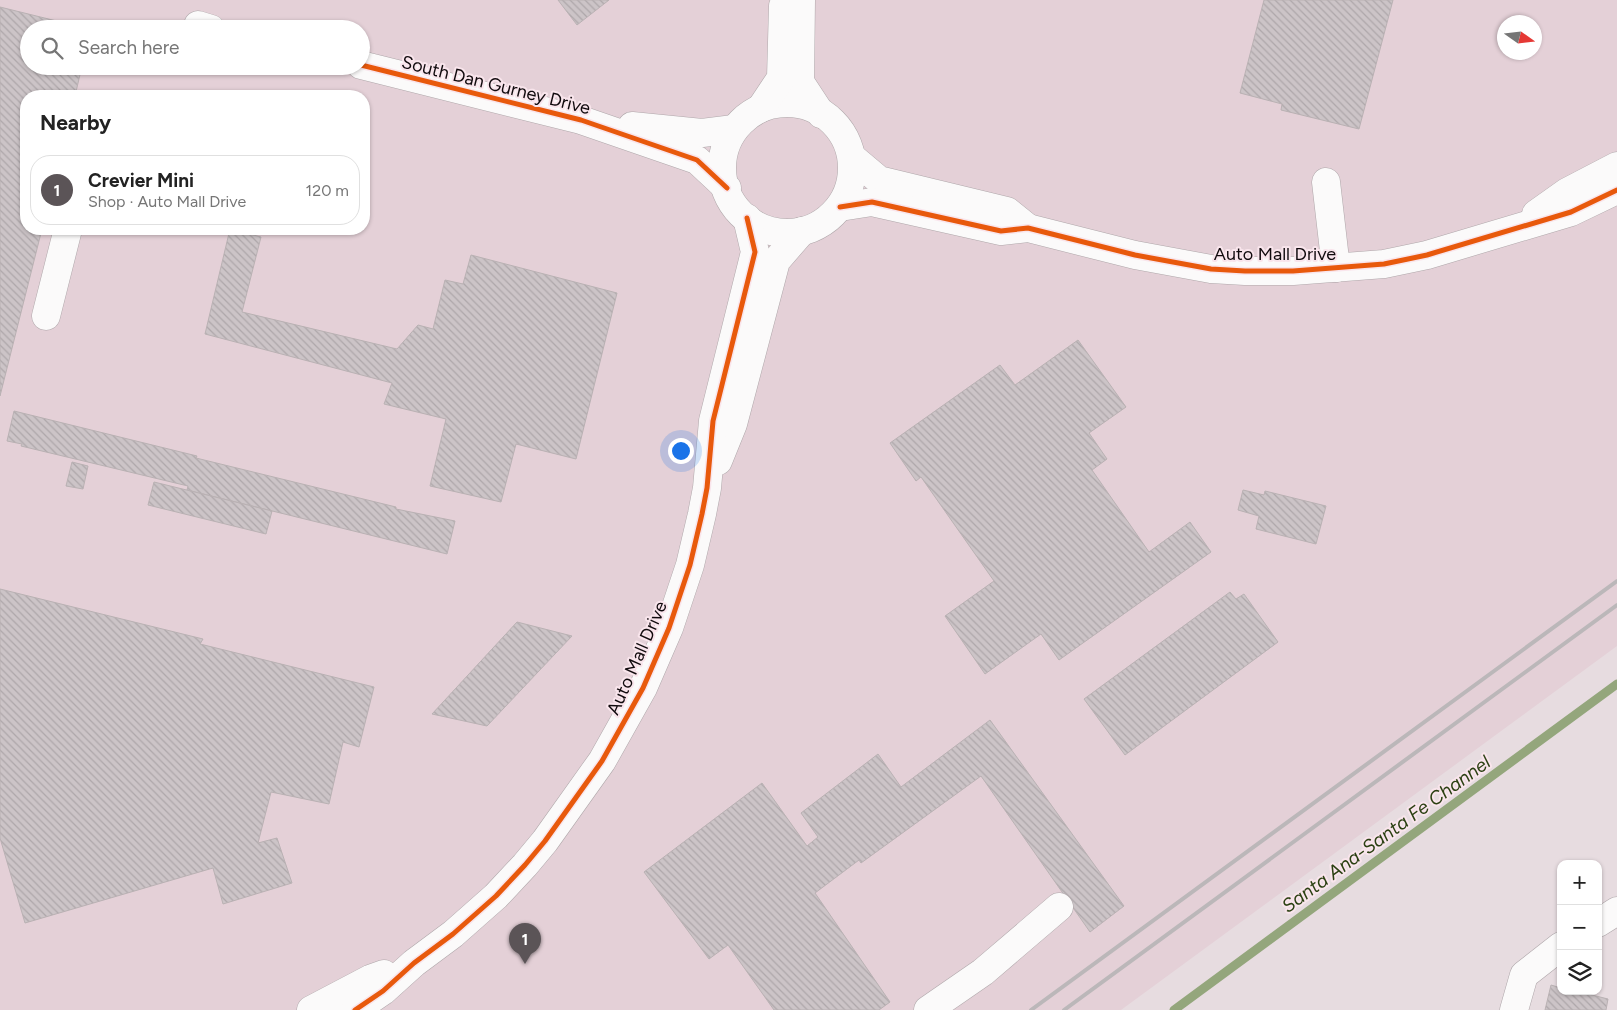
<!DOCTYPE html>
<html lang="en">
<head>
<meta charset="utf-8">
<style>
  :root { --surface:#fff; --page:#f6f6f6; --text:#222; --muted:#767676; --line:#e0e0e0; --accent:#5b5457 }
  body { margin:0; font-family:Figtree,sans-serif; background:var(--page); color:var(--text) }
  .controls { position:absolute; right:15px; bottom:15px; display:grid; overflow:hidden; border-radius:10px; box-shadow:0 1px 4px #0004 }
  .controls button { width:45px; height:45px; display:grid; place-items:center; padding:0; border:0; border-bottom:1px solid var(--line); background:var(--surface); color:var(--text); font:25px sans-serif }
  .compass { position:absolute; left:1497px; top:15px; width:45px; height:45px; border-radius:50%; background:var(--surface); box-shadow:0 1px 4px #0004; rotate:104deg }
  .you { position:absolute; left:680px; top:450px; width:18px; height:18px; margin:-12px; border:4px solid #fff; border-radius:50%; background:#1a73e8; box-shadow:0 0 0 8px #1a73e833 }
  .badge { display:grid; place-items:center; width:32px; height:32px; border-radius:50%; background:var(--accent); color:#fff; font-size:16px; font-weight:700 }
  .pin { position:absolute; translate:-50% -41px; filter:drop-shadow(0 1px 2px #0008) }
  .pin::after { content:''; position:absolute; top:26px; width:18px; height:15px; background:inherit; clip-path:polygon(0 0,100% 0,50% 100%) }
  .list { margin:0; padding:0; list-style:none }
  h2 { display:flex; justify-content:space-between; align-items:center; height:65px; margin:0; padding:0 20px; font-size:21px }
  h2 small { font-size:16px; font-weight:400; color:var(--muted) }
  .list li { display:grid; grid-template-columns:32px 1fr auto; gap:15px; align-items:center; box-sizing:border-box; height:70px; margin:0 10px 10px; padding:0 10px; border:1px solid var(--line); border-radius:20px }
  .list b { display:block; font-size:19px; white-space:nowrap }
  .list p { margin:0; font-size:16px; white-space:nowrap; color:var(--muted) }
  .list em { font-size:16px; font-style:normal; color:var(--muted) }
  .icon { flex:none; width:28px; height:28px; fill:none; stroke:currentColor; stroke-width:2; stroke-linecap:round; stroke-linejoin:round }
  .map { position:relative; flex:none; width:1617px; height:1010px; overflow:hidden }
  .search { position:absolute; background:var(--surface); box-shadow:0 1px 4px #0004; left:20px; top:20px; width:350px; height:55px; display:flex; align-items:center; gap:12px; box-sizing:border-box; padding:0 18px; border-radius:28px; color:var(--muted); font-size:19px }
  .panel { position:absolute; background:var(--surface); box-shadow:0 1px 4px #0004; left:20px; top:90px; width:350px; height:145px; border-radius:20px }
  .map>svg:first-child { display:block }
  .built { fill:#e4d0d7; fill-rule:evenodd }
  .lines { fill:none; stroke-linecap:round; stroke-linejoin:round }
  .stream { stroke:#94a67c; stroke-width:9 }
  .building { fill:url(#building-back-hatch); stroke:#b9b1b3 }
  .minor-casing { stroke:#afa7aa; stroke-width:29 }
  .minor { stroke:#fbfafa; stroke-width:28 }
  .rail { stroke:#bbb7b9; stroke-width:4 }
  .cycleway-casing { stroke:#f9e5ec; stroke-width:8 }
  .cycleway { stroke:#e8590c; stroke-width:5 }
  .labels { text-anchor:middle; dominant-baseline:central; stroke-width:4; stroke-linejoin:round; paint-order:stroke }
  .street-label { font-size:18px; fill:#100a0d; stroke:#f9e5ec }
  .water-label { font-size:19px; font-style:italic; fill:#2b4012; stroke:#f9e5ec }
</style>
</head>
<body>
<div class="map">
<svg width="1617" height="1010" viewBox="0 0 1617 1010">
  <defs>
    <pattern id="building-back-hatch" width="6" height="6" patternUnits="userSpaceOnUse" patternTransform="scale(1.25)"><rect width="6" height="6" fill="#ccc4c7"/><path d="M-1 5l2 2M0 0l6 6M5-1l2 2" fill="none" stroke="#aea7aa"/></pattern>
  </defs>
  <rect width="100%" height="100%" fill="#e7dce0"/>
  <path class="built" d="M0,0H1617V646L1121,1010H0ZM1504,22H1534V52H1504ZM29,29H361V66H29ZM26,96H364V229H26Z"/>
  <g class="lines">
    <polyline class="stream" points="1174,1010 1617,684"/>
  </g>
  <g class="building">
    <polygon points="558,0 609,0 577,25"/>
    <polygon points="1264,0 1393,0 1359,129 1281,110 1282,104 1240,93"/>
    <polygon points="0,7 89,29 29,29 29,66 82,66 75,96 26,96 26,229 42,229 0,396"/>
    <polygon points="230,229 261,237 242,312 397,349 418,325 433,329 445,280 463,284 471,255 617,293 576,459 516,444 501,502 430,486 446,419 384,404 392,383 205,334"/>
    <polygon points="1078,340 1126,407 1089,433 1107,459 1092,470 1149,552 1190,522 1211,552 1059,660 1041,634 985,674 945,616 994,581 921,477 916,481 890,443 1000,365 1015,385"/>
    <polygon points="14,411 197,456 196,458 396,507 396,509 455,521 447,554 187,490 188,486 21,446 22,444 7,441"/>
    <polygon points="72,462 88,466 83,489 66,486"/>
    <polygon points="154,482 272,511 266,534 148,505"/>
    <polygon points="1243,490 1264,495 1265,491 1326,506 1316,544 1256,529 1259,516 1238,510"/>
    <polygon points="0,589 203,639 200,644 374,687 359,747 343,742 329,804 271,792 258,843 277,838 292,883 223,904 213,868 25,923 0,838"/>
    <polygon points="1230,592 1236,599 1244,594 1278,642 1125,755 1084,699"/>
    <polygon points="517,622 572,636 487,726 432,714"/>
    <polygon points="990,720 1124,906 1090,932 981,776 861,863 859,860 815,893 890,1002 879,1010 774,1010 728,945 709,959 644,872 762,783 807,846 818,837 801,813 878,754 901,787"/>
    <polygon points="1551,985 1561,988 1561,991 1576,991 1608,999 1606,1010 1545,1010"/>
  </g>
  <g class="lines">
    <g class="minor-casing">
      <g id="minor">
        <polyline points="801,0 800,82 821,114"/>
        <polyline points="198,25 211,29"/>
        <polyline points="361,65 581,120 697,160 727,188"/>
        <circle cx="787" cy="168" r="65"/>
        <polyline points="761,108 781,78 783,6"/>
        <polyline points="632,126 702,133 734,129"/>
        <polyline points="854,159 879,180 1007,211 1028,228"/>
        <polyline points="1326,182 1336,268"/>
        <polyline points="840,207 872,202 1001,231 1028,228 1135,255 1211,269 1245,271 1293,271 1384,264 1427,255 1571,212 1617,190"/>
        <polyline points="1536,214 1567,192 1617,166"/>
        <polyline points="46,316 68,229"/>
        <polyline points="718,461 733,424 776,261 802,231"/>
        <polyline points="1598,923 1617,911"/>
        <polyline points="311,1010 370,979 384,974"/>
        <polyline points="355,1010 383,991 414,963 453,934 496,896 525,865 545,841 602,761 643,688 669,628 690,565 702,514 707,488 713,421 755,252 747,218"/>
        <polyline points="928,1010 983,972 1059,907"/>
        <polyline points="1514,1010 1524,975 1561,946"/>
      </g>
    </g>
    <use href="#minor" class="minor"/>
    <g class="rail">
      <polyline points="1031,1010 1617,581"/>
      <polyline points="1064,1010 1617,605"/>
    </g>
    <g class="cycleway-casing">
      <g id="cycleway">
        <polyline points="361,65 581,120 697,160 727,188"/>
        <polyline points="840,207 872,202 1001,231 1028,228 1135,255 1211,269 1245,271 1293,271 1384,264 1427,255 1571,212 1617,190"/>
        <polyline points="355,1010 383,991 414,963 453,934 496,896 525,865 545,841 602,761 643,688 669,628 690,565 702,514 707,488 713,421 755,252 747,218"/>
      </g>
    </g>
    <use href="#cycleway" class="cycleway"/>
  </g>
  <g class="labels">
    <g class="street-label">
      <text transform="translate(496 85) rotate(14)">South Dan Gurney Drive</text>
      <text x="1275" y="254">Auto Mall Drive</text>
      <text transform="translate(637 658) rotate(-66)">Auto Mall Drive</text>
    </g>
    <g class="water-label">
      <text transform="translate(1386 834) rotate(-36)">Santa Ana-Santa Fe Channel</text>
    </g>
  </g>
</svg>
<div class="controls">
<button>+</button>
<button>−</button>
<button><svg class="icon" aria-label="layers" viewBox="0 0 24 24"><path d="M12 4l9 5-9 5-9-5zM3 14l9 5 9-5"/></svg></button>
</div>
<svg class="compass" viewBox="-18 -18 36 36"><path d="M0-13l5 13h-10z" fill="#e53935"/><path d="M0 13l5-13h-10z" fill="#767676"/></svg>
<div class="you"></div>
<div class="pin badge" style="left:525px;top:964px">1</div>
<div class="search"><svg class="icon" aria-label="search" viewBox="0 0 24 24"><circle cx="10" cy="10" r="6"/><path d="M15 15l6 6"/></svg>Search here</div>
<section class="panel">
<h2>Nearby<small></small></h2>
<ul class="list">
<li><span class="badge">1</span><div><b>Crevier Mini</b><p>Shop · Auto Mall Drive</p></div><em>120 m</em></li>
</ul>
</section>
</div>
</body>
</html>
